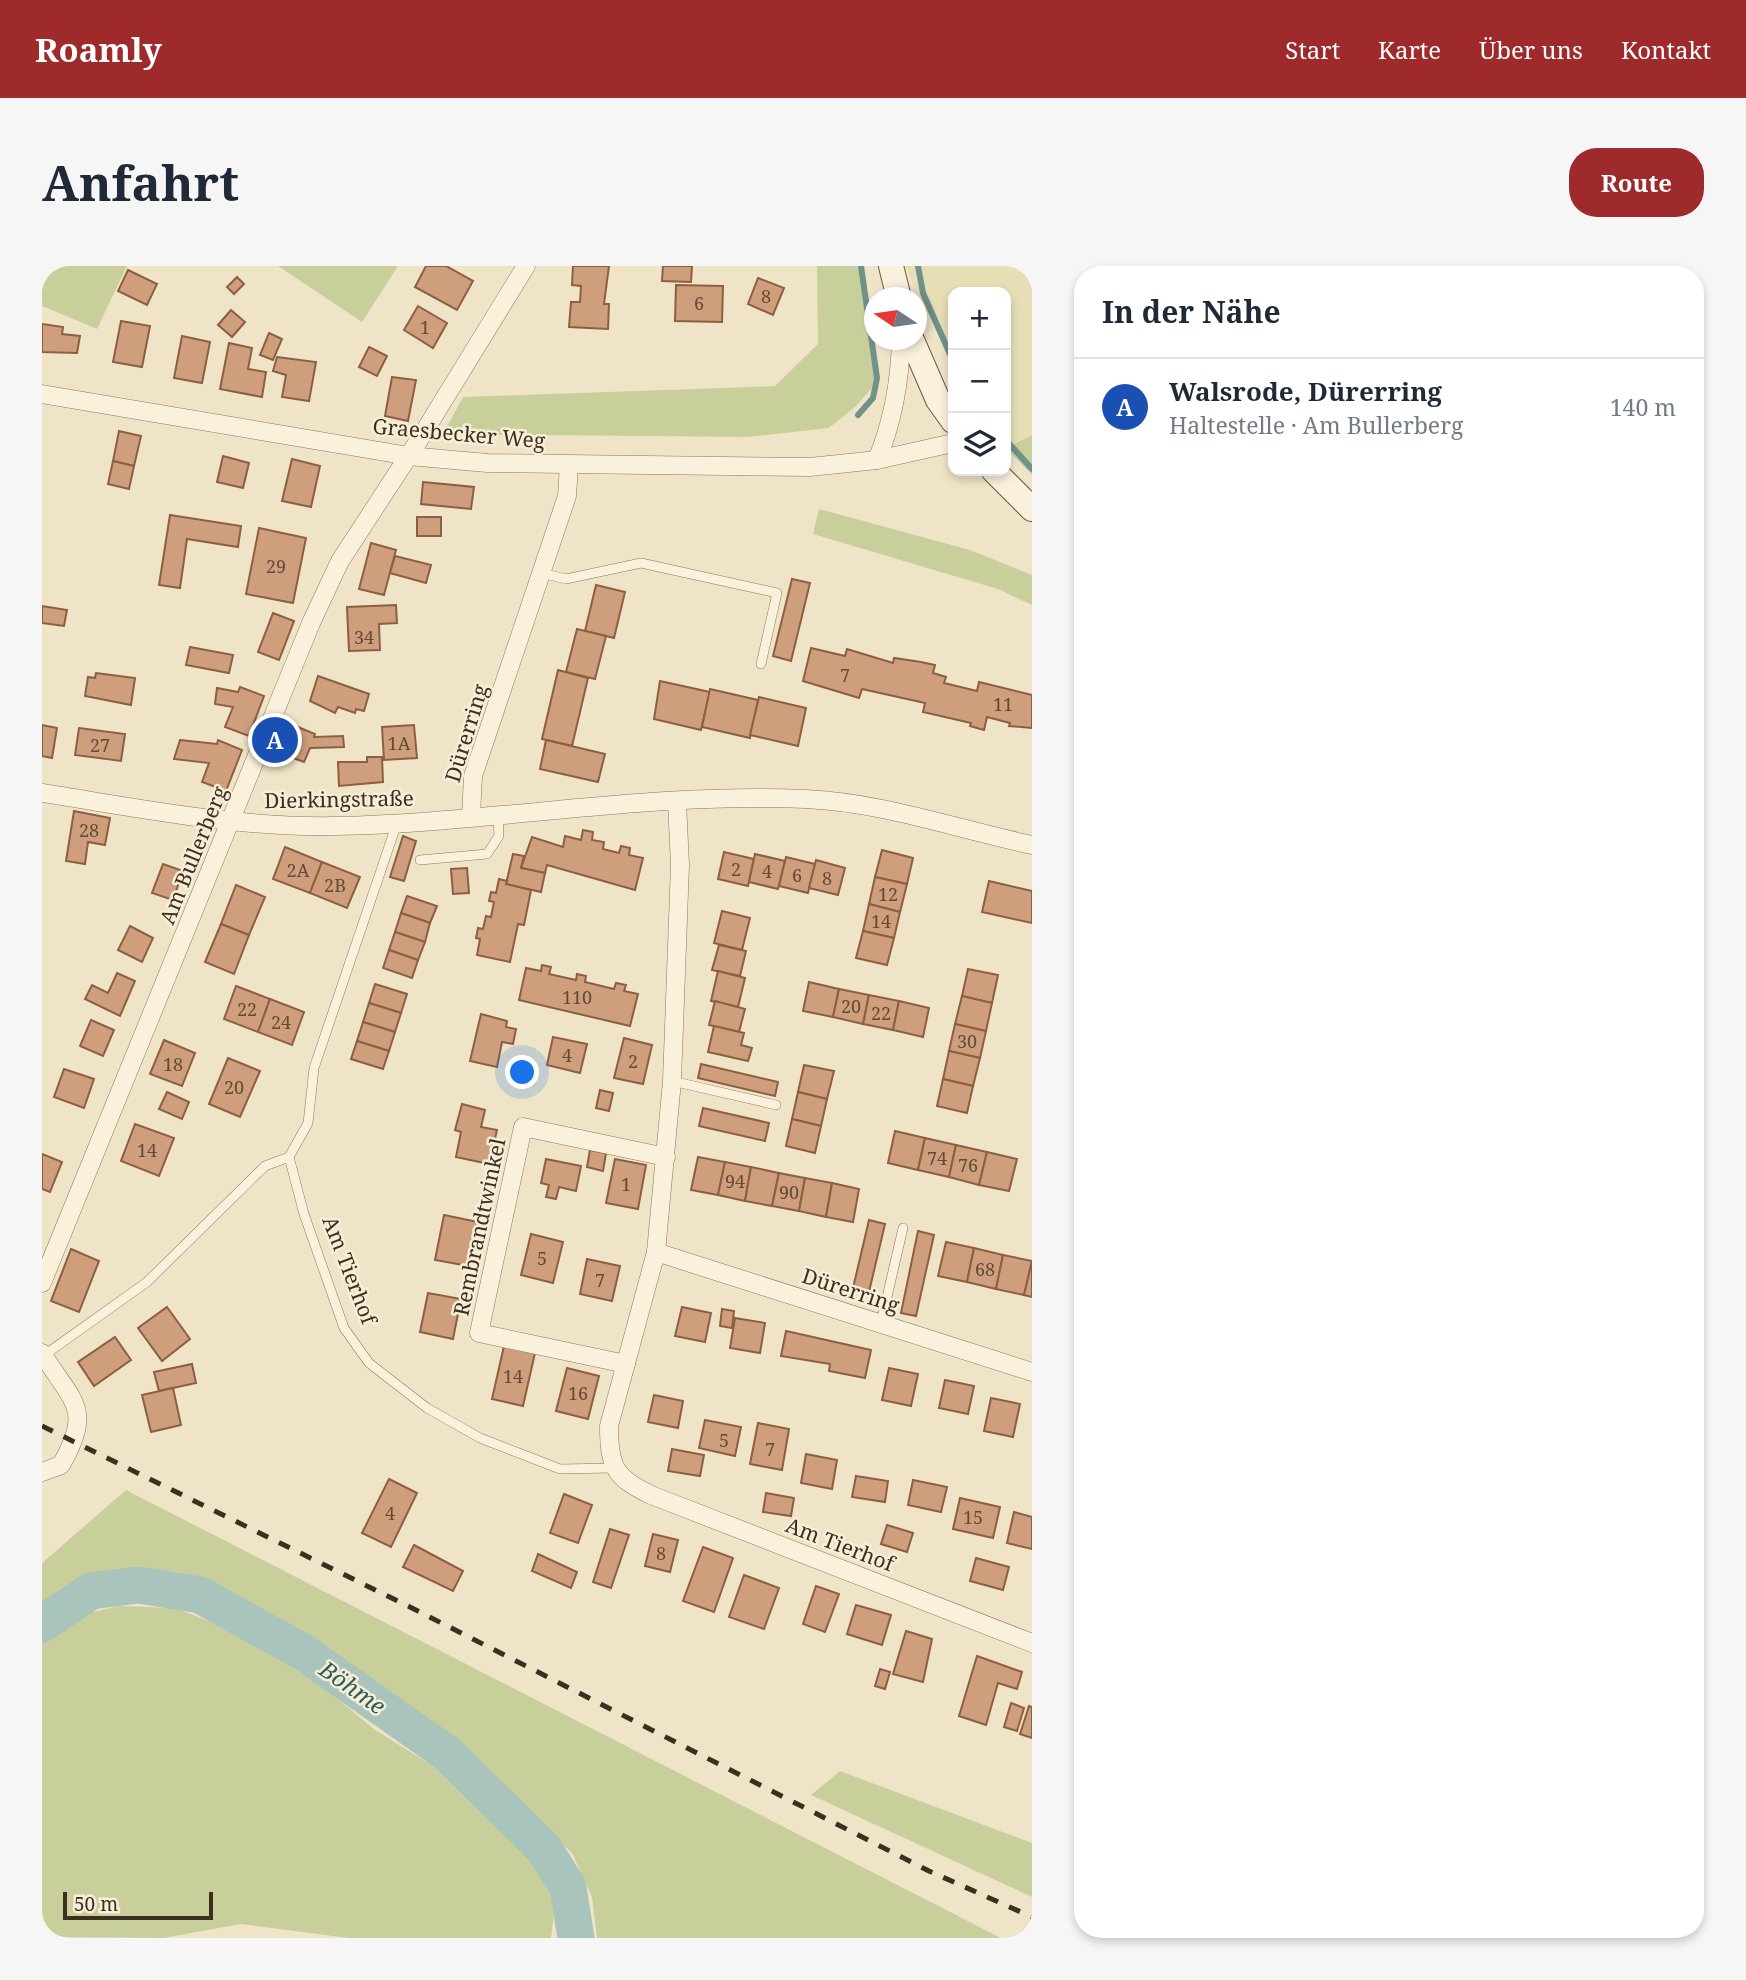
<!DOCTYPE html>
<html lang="de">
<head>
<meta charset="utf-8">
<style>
  :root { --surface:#fff; --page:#f6f6f7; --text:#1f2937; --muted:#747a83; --line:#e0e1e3; --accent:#9e2a2b }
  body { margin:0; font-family:"Noto Serif",serif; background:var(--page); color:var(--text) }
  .controls { position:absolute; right:21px; top:21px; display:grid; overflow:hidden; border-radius:14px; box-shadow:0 4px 10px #0003 }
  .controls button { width:63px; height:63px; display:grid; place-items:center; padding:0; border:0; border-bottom:2px solid var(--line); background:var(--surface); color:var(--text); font:35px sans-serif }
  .compass { position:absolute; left:822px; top:21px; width:63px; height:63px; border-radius:50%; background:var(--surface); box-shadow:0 4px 10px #0003; rotate:283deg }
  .scale { position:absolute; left:21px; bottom:18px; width:150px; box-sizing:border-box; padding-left:7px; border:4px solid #3d2e20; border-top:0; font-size:19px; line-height:24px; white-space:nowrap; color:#3d2e20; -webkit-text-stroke:5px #f7eed8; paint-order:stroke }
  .you { position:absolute; left:481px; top:807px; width:24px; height:24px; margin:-18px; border:5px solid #fff; border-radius:50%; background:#1a73e8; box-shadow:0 0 0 10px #1a73e833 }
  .badge { display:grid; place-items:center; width:46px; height:46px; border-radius:50%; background:var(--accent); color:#fff; font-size:23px; font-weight:700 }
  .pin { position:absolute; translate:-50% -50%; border:4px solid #fff; box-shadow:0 2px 7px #0006 }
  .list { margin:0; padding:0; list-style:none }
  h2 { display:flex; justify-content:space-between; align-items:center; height:91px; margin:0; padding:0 28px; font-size:30px }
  h2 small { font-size:23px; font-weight:400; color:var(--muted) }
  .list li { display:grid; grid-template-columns:46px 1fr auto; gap:21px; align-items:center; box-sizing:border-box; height:98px; padding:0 28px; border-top:2px solid var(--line) }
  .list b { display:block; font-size:26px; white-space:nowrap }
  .list p { margin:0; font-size:23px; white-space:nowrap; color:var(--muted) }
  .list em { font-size:23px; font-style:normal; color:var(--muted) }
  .icon { flex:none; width:38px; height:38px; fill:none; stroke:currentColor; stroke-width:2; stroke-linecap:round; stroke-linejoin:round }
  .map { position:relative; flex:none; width:990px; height:1672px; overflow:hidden; border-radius:28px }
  header { display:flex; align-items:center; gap:42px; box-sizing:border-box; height:98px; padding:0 35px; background:var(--accent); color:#fff }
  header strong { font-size:33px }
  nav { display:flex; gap:38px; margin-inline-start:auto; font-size:24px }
  .intro { display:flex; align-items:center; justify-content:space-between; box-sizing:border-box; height:168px; padding:0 42px }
  h1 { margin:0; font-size:49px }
  .button { padding:18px 32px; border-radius:28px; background:var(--accent); color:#fff; font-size:24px; font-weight:700 }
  main { display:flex; gap:42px; padding:0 42px }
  aside { flex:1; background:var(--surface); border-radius:28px; box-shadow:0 4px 10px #0003 }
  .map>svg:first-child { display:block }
  .farmland { fill:#e6deb5 }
  .green { fill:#c9cf9b }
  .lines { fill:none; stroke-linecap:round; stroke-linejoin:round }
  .stream { stroke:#6f938a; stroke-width:6 }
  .river { stroke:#a9c4bc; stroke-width:37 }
  .building { fill:#cf9f7d; stroke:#8d5f41; stroke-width:2 }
  .service-casing { stroke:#8d765c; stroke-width:10 }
  .minor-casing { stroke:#8d765c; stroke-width:19 }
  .secondary-casing { stroke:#6f573f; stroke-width:26 }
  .service { stroke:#faf1dc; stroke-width:9 }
  .minor { stroke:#faf1dc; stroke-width:18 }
  .secondary { stroke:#faf1dc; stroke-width:24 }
  .rail { stroke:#3d2e20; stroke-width:5; stroke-dasharray:12 12; stroke-linecap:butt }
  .labels { text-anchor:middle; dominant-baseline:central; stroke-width:5; stroke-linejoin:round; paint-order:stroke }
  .number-label { font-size:18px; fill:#624a37 }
  .street-label { font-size:21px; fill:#3d2e20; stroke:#f7eed8 }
  .water-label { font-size:23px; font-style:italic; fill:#2f5d5a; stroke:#f7eed8 }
</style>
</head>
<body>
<header>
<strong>Roamly</strong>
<nav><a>Start</a><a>Karte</a><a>Über uns</a><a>Kontakt</a></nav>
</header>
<div class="intro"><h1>Anfahrt</h1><a class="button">Route</a></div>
<main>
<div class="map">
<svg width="990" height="1672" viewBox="0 0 990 1672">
  <rect width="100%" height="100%" fill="#f0e4c8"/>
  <polygon class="farmland" points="863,0 990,0 990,169 964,181 964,26 911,26 911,99"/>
  <g class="green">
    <polygon points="0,0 85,0 55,63 0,40"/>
    <polygon points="236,0 356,0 320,56"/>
    <polygon points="775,0 818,0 833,106 830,122 814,140 787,162 706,171 401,168 421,131 733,120 776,78"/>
    <polygon points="990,169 990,209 964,182"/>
    <polygon points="777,243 928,284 990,309 990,339 956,323 771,268"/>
    <polygon points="84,1224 959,1672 555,1672 550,1631 530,1587 415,1482 262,1374 152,1313 91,1303 31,1318 0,1345 0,1297"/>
    <polygon points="77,1340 133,1342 197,1367 257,1401 332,1463 402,1507 492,1593 515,1622 509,1672 307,1672 199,1658 122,1672 0,1671 0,1373 50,1346"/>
    <polygon points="798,1505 990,1577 990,1631 769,1529"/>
  </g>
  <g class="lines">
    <g class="stream">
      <polyline points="876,0 881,27 911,95"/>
      <polyline points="816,149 831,132 835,112 819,0"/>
      <polyline points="964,174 990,203"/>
    </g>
    <polyline class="river" points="0,1358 49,1325 97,1319 158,1329 261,1386 407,1489 502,1583 526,1621 534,1672"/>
  </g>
  <g class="building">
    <polygon points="384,0 404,0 431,15 415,44 373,21"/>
    <polygon points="531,0 567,0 562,38 567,38 566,63 527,61 529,36 538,36 539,20 530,19"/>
    <polygon points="621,0 650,0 649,16 620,15"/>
    <polygon points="86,4 115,18 105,39 76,25"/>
    <polygon points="195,11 202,18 192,28 185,21"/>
    <polygon points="716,12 742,22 731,49 706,38"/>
    <polygon points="634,19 681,20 680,56 633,55"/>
    <polygon points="376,40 405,57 391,82 362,64"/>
    <polygon points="189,44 203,56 190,71 176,59"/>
    <polygon points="79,55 108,60 100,101 71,96"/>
    <polygon points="0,58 21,61 20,68 38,70 35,87 0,86"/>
    <polygon points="227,67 240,73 231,94 218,89"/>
    <polygon points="140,70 168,76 160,117 132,112"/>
    <polygon points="187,77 210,82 206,103 224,106 220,131 178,123"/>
    <polygon points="327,81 345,90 335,110 317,101"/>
    <polygon points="235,91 274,96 267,135 240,131 244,109 231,105"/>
    <polygon points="350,111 374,114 366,155 343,150"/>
    <polygon points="77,165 99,170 92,200 71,195"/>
    <polygon points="181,190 207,197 201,222 175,216"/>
    <polygon points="250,193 278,200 269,241 240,235"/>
    <polygon points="71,195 92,200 87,223 66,218"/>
    <polygon points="381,216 432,221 429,243 379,238"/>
    <polygon points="128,249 199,260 196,281 145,273 138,322 117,319"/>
    <rect x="375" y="251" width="24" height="19"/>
    <polygon points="217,262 264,272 251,337 204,328"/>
    <polygon points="329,277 354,284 342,329 317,323"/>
    <polygon points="353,290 389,299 384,317 348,307"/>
    <polygon points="750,313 768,317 749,395 731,390"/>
    <polygon points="554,319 583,326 572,372 543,365"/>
    <polygon points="354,339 355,357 337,358 338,384 307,385 305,341"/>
    <polygon points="0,340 25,344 22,360 0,357"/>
    <polygon points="231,347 252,355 237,394 216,386"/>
    <polygon points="535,363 564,370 553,413 524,406"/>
    <polygon points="148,381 191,389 187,407 144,399"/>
    <polygon points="769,382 803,390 805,383 851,397 852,392 879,396 893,399 891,407 904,411 902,417 935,425 937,416 990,429 990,462 967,460 968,457 945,451 942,464 928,460 929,457 881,446 883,437 820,423 817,432 761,415"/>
    <polygon points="516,404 546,412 530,480 500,473"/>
    <polygon points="54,407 93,412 89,439 43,430 46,411 53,412"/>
    <polygon points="276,410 327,428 322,445 314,443 313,447 296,441 293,447 268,435"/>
    <polygon points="618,415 668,426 659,464 612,453"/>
    <polygon points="198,421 222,430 207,470 183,461 191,441 173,438 175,422 196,426"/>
    <polygon points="668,423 716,434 708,472 660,461"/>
    <polygon points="717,431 764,442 756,480 708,469"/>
    <polygon points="0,459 15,462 10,492 0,490"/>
    <polygon points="251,459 273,468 272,471 301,470 302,481 268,482 262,496 240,488"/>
    <polygon points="372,459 375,492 342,494 340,461"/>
    <polygon points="37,462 83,468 79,495 33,489"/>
    <polygon points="138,474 175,478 176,474 200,484 184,525 160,516 167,497 132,493"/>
    <polygon points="504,474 563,488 556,516 498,503"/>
    <polygon points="325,491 340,491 341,516 297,520 296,496 325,496"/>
    <polygon points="32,545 68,552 63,579 46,576 43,598 24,595"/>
    <polygon points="541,564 551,566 550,574 562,576 561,583 577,587 579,580 588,582 587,589 601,592 593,624 505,599 503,607 479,602 490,571 521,581 523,570 539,574"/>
    <polygon points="361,570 374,575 362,615 348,611"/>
    <polygon points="243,581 280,596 268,627 231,613"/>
    <polygon points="840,584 871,592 865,618 833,611"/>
    <polygon points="682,586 712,593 706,620 676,613"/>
    <polygon points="471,588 482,590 479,602 503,607 499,626 464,618"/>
    <polygon points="713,588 743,595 736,623 707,616"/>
    <polygon points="744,591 773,598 766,627 737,620"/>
    <polygon points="774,594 803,602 796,629 767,622"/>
    <polygon points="280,596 318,611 305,642 268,627"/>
    <polygon points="121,598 141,605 131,634 110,627"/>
    <polygon points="425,602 427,627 411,628 409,603"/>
    <polygon points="833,611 865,618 858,646 827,638"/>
    <polygon points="457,613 465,615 464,618 489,624 482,659 476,658 468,696 435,689 438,673 434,672 436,662 441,663 444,650 449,651 452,636 447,635 449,626 454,627"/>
    <polygon points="947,615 990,625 990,657 940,646"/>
    <polygon points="194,619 223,631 207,669 179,658"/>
    <polygon points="365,630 395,640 388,657 359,647"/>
    <polygon points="827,638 858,646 852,672 821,665"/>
    <polygon points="680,645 708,652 700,684 672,677"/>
    <polygon points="359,647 388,657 383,676 353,666"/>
    <polygon points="179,658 207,669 192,708 163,696"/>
    <polygon points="88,660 111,672 100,696 76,684"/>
    <polygon points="821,665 852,672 845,699 814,692"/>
    <polygon points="353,666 383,676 376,694 347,684"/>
    <polygon points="677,679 704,685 698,710 670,704"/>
    <polygon points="347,684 376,694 370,712 341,702"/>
    <polygon points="500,699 509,701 507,708 534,714 535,708 544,710 543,716 572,723 574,717 584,719 582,725 596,728 588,760 477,734 484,702 499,705"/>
    <polygon points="926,703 956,709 950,737 920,730"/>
    <polygon points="676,705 703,712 696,741 669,735"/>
    <polygon points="75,707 93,715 78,750 43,733 50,719 66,727"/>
    <polygon points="767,716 797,723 791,751 761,745"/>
    <polygon points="333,718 365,728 359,747 327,737"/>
    <polygon points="194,720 228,733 216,766 182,753"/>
    <polygon points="797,723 827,729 821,758 791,751"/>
    <polygon points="827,729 857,735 851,764 821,758"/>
    <polygon points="920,730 950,737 944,765 913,758"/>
    <polygon points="228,733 262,746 250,779 216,766"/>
    <polygon points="673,735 703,743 697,766 667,759"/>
    <polygon points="857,735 887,742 881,771 851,764"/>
    <polygon points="327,737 359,747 353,766 321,756"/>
    <polygon points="439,748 465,755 464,761 474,763 471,778 460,776 455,801 428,795"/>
    <polygon points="49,754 72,764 61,790 38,780"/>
    <polygon points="321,756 353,766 347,785 315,775"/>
    <polygon points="913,758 944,765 938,792 907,785"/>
    <polygon points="672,760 702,767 699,779 710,782 706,795 666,786"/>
    <polygon points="511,771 545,778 538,807 505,799"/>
    <polygon points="582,772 610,779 601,818 572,812"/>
    <polygon points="122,774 153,787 140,820 108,808"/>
    <polygon points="315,775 347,785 341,803 309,793"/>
    <polygon points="907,785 938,792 931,820 901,813"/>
    <polygon points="186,792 218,805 198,851 167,838"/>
    <polygon points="659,798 736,816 733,830 656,812"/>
    <polygon points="762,799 792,805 785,833 756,826"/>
    <polygon points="22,803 52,813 42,842 12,831"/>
    <polygon points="901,813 931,820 925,847 895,840"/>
    <polygon points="558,824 571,827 567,845 554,842"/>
    <polygon points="125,826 147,836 140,853 117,843"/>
    <polygon points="756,826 785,833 779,860 750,853"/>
    <polygon points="420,838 443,844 439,861 455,864 447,898 414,891 419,866 413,864"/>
    <polygon points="661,842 727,857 723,875 657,860"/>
    <polygon points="750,853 779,860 773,887 744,880"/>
    <polygon points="93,858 132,872 117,910 79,895"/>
    <polygon points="853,865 883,872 876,904 846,897"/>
    <polygon points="883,872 914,879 907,911 876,904"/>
    <polygon points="914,879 945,886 937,919 907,911"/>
    <polygon points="548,884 564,887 561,905 545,901"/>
    <polygon points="945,886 975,893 967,925 937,919"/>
    <polygon points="0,888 20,896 8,926 0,923"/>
    <polygon points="656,891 683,896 676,929 649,924"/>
    <polygon points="504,893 539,900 534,925 517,921 514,933 504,931 507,919 499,917"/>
    <polygon points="573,893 604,899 596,943 564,937"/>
    <polygon points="683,896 709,901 703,935 676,929"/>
    <polygon points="709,901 737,907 730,940 703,935"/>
    <polygon points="737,907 763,912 757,945 730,940"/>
    <polygon points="763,912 790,917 784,951 757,945"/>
    <polygon points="790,917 817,923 811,956 784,951"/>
    <polygon points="402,949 436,956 427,1000 393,994"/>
    <polygon points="827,954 843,958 827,1026 811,1022"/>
    <polygon points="876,965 892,969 874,1050 859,1047"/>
    <polygon points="489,968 521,976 511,1017 479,1009"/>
    <polygon points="904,976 932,982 925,1016 896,1010"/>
    <polygon points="932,982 961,989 954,1023 925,1016"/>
    <polygon points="29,983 57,995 37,1046 9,1035"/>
    <polygon points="961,989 990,995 982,1029 954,1023"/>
    <polygon points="545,993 578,1000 570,1035 538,1028"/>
    <polygon points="990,995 990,1031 982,1029"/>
    <polygon points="386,1027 419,1033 411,1073 378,1066"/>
    <polygon points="125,1041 148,1073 120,1095 96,1062"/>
    <polygon points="640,1041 669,1047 663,1076 633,1070"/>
    <polygon points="680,1043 692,1045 690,1062 678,1060"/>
    <polygon points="693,1052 723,1057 718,1087 688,1082"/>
    <polygon points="744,1065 829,1084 823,1112 787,1105 788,1098 739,1090"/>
    <polygon points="73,1071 89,1094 52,1120 36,1096"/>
    <polygon points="462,1080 493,1087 481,1140 450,1133"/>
    <polygon points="150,1098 154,1117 117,1125 112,1106"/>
    <polygon points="525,1102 557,1110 546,1153 514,1145"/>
    <polygon points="847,1102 876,1108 869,1140 840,1134"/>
    <polygon points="903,1114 932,1120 926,1148 897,1142"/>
    <polygon points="131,1122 139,1159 109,1166 100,1129"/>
    <polygon points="612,1129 641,1135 636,1162 606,1156"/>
    <polygon points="949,1132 978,1138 971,1171 942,1165"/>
    <polygon points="663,1154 699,1161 693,1190 657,1182"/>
    <polygon points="716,1157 747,1163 740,1204 708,1198"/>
    <polygon points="630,1183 662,1189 658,1210 626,1205"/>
    <polygon points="764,1188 795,1194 790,1223 759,1217"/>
    <polygon points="814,1210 846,1215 843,1236 810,1231"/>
    <polygon points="347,1213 375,1227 349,1281 320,1267"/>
    <polygon points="871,1214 905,1221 899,1246 866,1239"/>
    <polygon points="724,1227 752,1232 749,1250 721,1246"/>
    <polygon points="522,1228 550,1239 536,1277 508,1267"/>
    <polygon points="918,1232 958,1241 951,1272 911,1263"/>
    <polygon points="972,1246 990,1251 990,1283 965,1277"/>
    <polygon points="845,1259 871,1267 865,1286 839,1278"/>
    <polygon points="568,1263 587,1269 569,1322 551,1316"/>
    <polygon points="611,1268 636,1274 628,1306 603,1300"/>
    <polygon points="372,1279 421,1305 411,1325 361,1301"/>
    <polygon points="661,1281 691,1292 672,1346 641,1335"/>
    <polygon points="496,1288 535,1306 529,1322 490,1305"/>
    <polygon points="934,1292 967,1301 961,1324 928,1315"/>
    <polygon points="702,1309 737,1322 722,1363 687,1351"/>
    <polygon points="774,1320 797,1328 783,1366 761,1358"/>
    <polygon points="814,1339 849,1349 840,1379 805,1368"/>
    <polygon points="864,1365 890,1373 881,1416 851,1408"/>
    <polygon points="935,1390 980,1406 975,1423 956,1417 944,1459 917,1450"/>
    <polygon points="838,1403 848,1406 843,1423 833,1420"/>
    <polygon points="969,1437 982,1442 975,1465 962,1461"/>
    <polygon points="987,1440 990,1441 990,1472 978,1468"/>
  </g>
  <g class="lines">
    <g class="service-casing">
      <g id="service">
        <polyline points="499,307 524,313 599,297 735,327 719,398"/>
        <polyline points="378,594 445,588 457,570 456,548"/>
        <polyline points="630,815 734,839"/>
        <polyline points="247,891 262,948 302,1062 327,1097 385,1142 438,1172 518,1203 571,1202"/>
        <polyline points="247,891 266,857 272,802 355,557"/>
        <polyline points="839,1057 861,962"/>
        <polyline points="1,1090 105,1016 223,900 247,891"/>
      </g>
    </g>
    <g class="minor-casing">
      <g id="minor">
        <polyline points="0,128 367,190 445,197 768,201 835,194 911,177"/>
        <path d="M835,194C851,155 858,115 859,74"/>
        <path d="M0,527C97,542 194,562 293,560C450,557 606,526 763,533C839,536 915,563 990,579"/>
        <path d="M635,536L638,599L630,815L614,986L567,1160C567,1201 573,1212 609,1229L990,1377"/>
        <polyline points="429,550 431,510 525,230 527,199"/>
        <polyline points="614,986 990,1106"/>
        <polyline points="0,1017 269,357 298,295 377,174 484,0"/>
        <path d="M0,1087C30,1136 52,1142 19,1199L0,1206"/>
        <polyline points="584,1098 437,1067 481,861 624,891"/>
      </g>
    </g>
    <g class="secondary-casing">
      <g id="secondary">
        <polyline points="849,0 857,32"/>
        <polyline points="870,74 896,134 911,155"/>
        <polyline points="952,205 990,243"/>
      </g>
    </g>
    <use href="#service" class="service"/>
    <use href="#minor" class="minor"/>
    <use href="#secondary" class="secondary"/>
    <polyline class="rail" points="0,1160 368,1341 887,1605 990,1651"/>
  </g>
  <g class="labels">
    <g class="number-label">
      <text x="724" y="30">8</text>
      <text x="657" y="37">6</text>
      <text x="383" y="61">1</text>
      <text x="234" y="300">29</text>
      <text x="322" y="371">34</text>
      <text x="803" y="409">7</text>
      <text x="961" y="438">11</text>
      <text x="357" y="477">1A</text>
      <text x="58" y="479">27</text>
      <text x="47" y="564">28</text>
      <text x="694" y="603">2</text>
      <text x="256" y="604">2A</text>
      <text x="725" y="605">4</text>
      <text x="755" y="609">6</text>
      <text x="785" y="612">8</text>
      <text x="293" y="619">2B</text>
      <text x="846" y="628">12</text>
      <text x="839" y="655">14</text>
      <text x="535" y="731">110</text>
      <text x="809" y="740">20</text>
      <text x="205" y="743">22</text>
      <text x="839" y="747">22</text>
      <text x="239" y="756">24</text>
      <text x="925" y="775">30</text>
      <text x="525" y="789">4</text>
      <text x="591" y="795">2</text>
      <text x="131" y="798">18</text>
      <text x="192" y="821">20</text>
      <text x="105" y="884">14</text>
      <text x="895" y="892">74</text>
      <text x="926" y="899">76</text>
      <text x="693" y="915">94</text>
      <text x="584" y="918">1</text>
      <text x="747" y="926">90</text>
      <text x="500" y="992">5</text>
      <text x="943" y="1003">68</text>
      <text x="558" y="1014">7</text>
      <text x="471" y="1110">14</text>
      <text x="536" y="1127">16</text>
      <text x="682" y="1174">5</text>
      <text x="728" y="1183">7</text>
      <text x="348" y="1247">4</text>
      <text x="931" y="1251">15</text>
      <text x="619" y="1287">8</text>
    </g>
    <g class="street-label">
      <text transform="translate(417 167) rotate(5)">Graesbecker Weg</text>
      <text transform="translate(424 467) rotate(-73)">Dürerring</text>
      <text transform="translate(297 533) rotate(-1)">Dierkingstraße</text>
      <text transform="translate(151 589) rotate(-68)">Am Bullerberg</text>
      <text transform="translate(437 961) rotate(-78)">Rembrandtwinkel</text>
      <text transform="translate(308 1004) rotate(69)">Am Tierhof</text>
      <text transform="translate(809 1024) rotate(18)">Dürerring</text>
      <text transform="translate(798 1278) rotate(21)">Am Tierhof</text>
    </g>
    <g class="water-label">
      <text transform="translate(311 1421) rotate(35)">Böhme</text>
    </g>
  </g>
</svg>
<div class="controls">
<button>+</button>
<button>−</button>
<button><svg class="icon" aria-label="layers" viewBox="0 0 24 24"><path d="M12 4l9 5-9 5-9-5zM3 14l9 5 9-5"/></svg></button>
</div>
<svg class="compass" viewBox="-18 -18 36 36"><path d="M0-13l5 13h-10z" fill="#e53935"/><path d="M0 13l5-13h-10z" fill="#747a83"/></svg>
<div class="scale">50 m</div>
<div class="you"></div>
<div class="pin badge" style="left:233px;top:474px;background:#1a4fb4">A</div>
</div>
<aside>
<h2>In der Nähe<small></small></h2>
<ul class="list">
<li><span class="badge" style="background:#1a4fb4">A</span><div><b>Walsrode, Dürerring</b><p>Haltestelle · Am Bullerberg</p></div><em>140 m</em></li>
</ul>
</aside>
</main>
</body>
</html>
